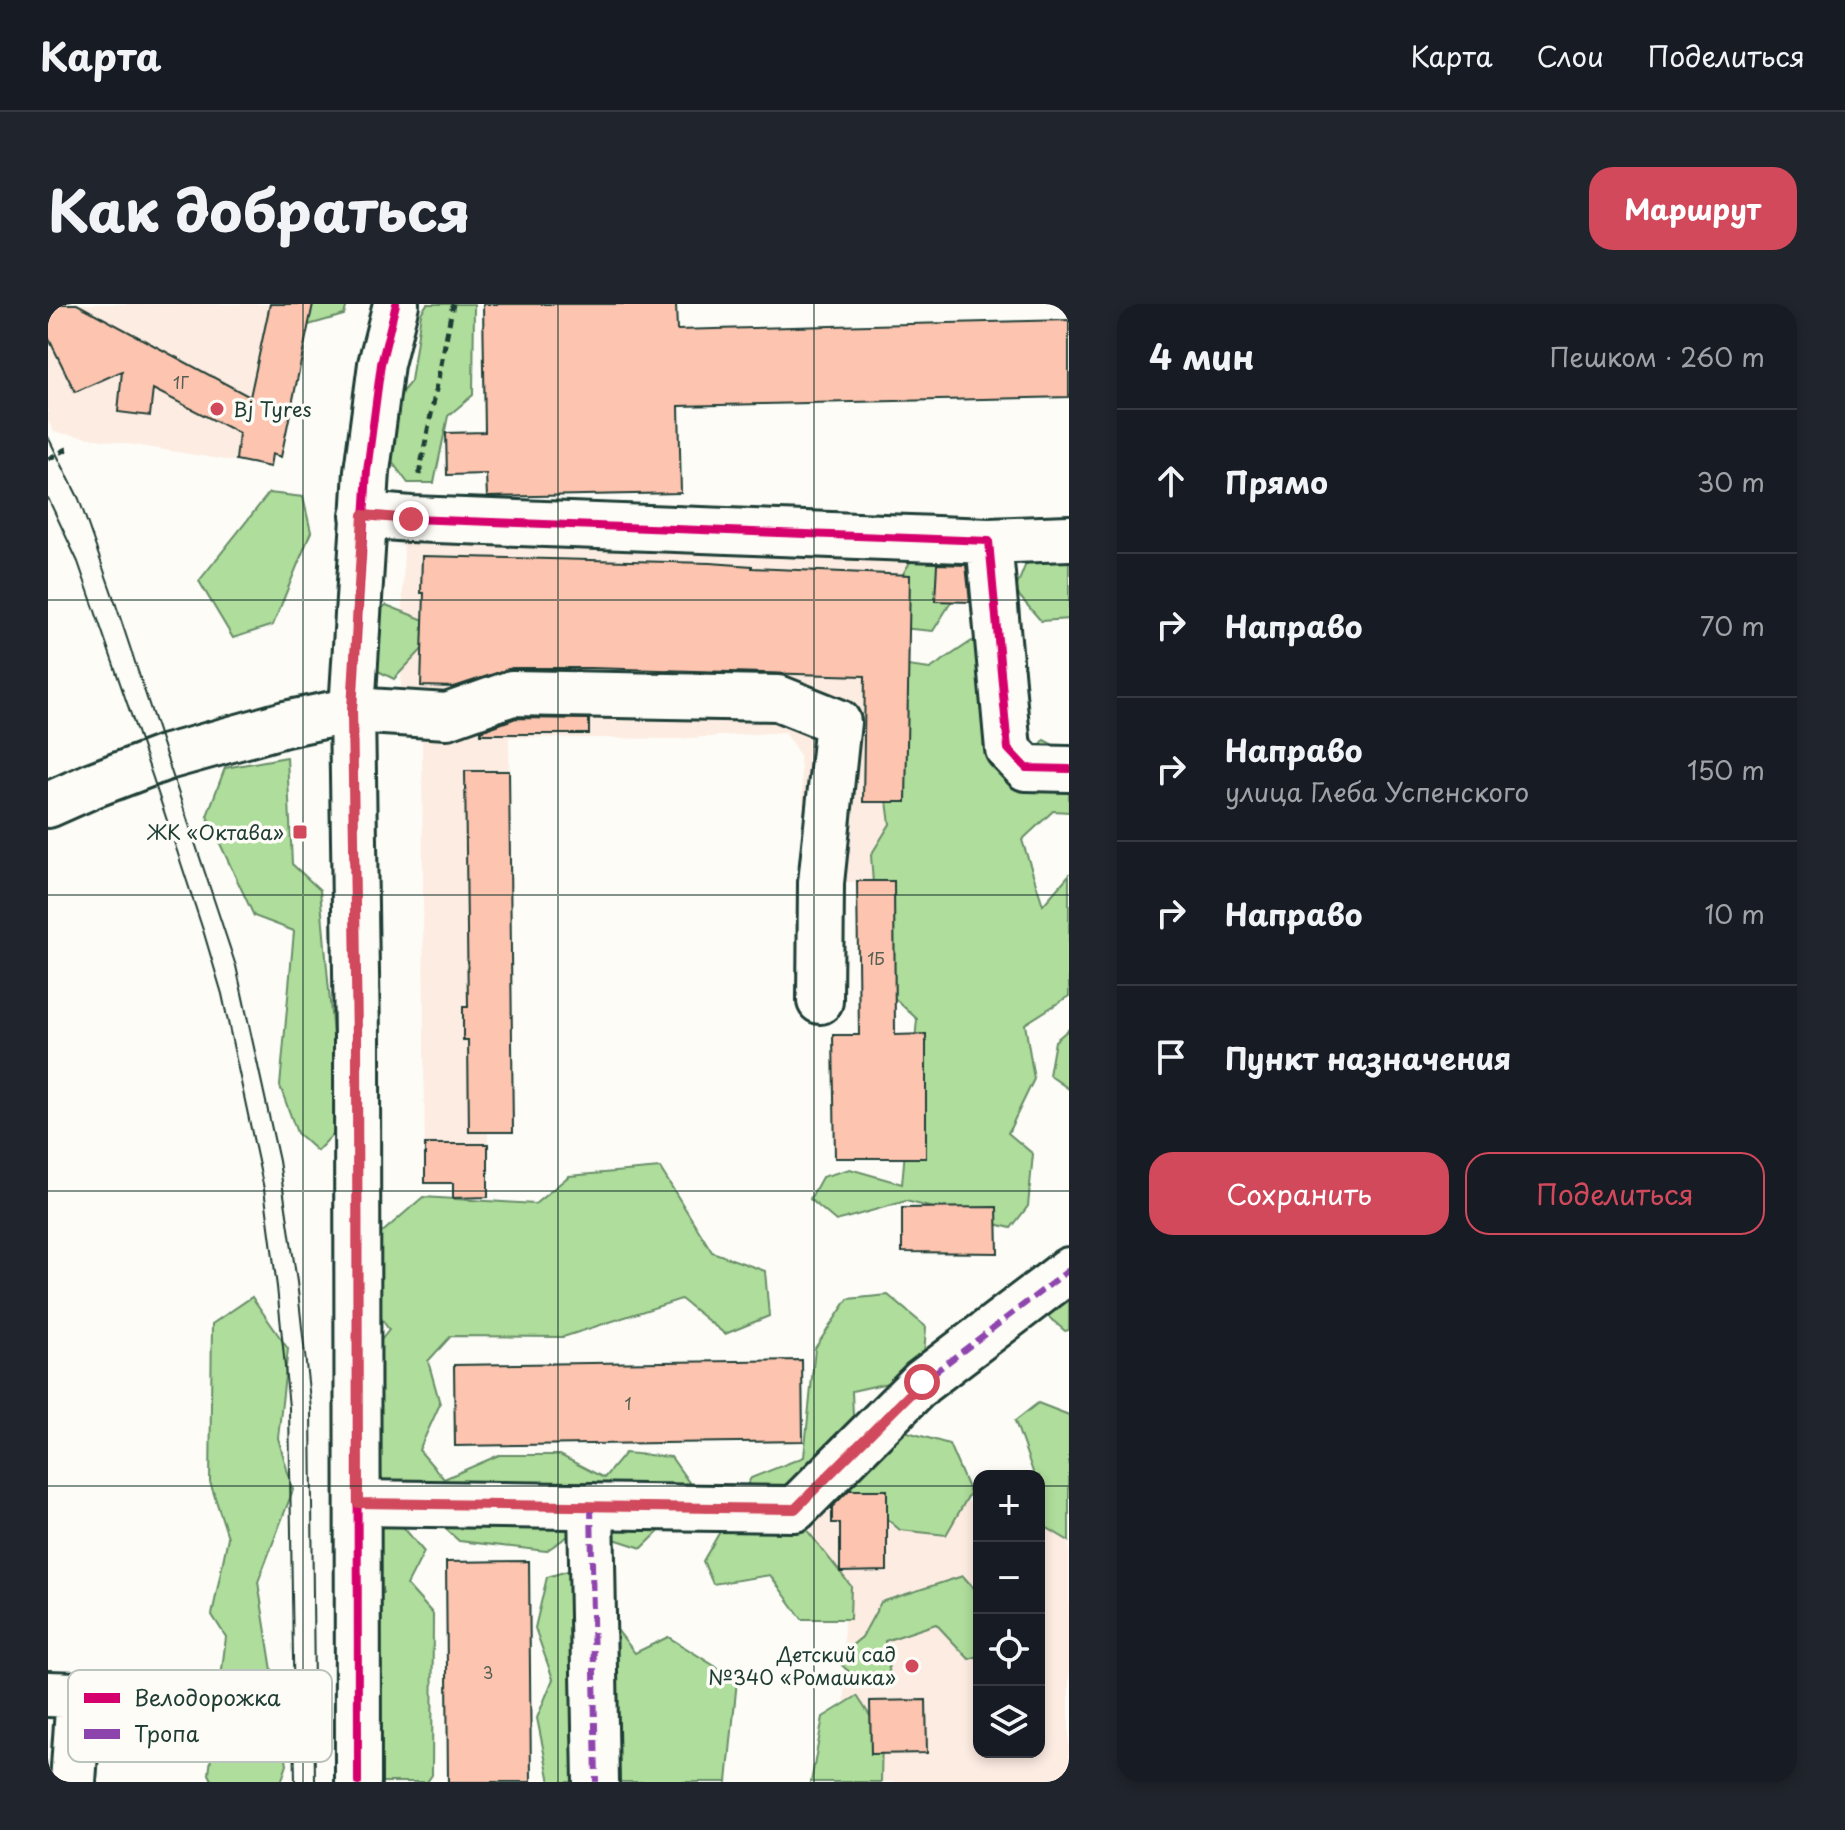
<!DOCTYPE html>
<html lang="ru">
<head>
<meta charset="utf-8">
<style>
  :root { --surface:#171b24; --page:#20242c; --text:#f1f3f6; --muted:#9ea1a6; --line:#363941; --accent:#d1495b }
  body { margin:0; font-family:"Playpen Sans",sans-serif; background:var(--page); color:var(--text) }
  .controls { position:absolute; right:24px; bottom:24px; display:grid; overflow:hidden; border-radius:16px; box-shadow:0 4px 12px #0003 }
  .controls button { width:72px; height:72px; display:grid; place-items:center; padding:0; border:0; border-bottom:2px solid var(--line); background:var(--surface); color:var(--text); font:40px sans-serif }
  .stop { position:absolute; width:24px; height:24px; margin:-18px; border:6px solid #d1495b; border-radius:50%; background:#fff }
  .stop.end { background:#d1495b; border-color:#fff; box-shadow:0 2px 8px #0008 }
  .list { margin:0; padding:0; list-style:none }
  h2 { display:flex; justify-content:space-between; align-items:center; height:104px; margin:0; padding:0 32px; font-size:34px }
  h2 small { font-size:26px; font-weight:400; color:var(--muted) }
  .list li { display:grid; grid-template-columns:52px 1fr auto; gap:24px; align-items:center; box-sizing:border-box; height:144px; padding:0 32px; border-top:2px solid var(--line) }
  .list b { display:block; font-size:30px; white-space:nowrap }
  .list p { margin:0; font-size:26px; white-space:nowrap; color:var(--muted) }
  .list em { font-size:26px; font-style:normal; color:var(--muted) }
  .actions { display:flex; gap:16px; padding:24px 32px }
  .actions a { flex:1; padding:18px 0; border:2px solid var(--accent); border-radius:24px; text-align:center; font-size:28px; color:var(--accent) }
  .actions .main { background:var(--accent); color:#fff }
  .icon { flex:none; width:44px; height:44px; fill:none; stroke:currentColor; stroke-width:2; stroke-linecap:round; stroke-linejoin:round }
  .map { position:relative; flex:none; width:1021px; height:1478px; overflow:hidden; border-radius:24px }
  header { display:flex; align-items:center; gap:48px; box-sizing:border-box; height:112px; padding:0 40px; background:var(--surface); border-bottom:2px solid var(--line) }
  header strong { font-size:38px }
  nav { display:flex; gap:44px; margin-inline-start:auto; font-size:28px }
  .intro { display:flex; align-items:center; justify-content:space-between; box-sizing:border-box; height:192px; padding:0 48px }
  h1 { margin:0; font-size:56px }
  .button { padding:20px 36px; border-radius:24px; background:var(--accent); color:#fff; font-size:28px; font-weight:700 }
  main { display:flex; gap:48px; padding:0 48px }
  aside { flex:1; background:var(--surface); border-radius:24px; box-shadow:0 4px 12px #0003 }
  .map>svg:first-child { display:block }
  .built { fill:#fdece2 }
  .green { fill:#afdd9b; stroke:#678d68; stroke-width:2 }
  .building { fill:#fdc5b0; stroke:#1f3d34; stroke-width:2 }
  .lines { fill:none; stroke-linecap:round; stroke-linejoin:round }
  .minor-casing { stroke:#1f3d34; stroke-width:50 }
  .path { stroke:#1f3d34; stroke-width:5; stroke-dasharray:8 6; stroke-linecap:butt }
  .minor { stroke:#fdfcf7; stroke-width:44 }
  .tram { stroke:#1f3d34; stroke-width:2 }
  .quiet { stroke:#8e44ad; stroke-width:6; stroke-dasharray:12 6; stroke-linecap:butt }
  .cycleway-casing { stroke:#fdfcf7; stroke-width:13 }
  .cycleway { stroke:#d6006c; stroke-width:8 }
  .route { stroke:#d1495b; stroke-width:10 }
  .grid { fill:none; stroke:#1f3d34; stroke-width:2; stroke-opacity:0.55 }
  .poi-dot { fill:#d1495b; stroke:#fdfcf7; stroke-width:3 }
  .labels { text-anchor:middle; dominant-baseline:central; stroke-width:7; stroke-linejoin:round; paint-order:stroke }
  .number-label { font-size:16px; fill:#565f53 }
  .poi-label { font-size:20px; fill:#1f3d34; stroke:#fdfcf7; text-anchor:end }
  .key { fill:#fdfcf7; stroke:#bac3bc; stroke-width:2 }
  .key-label { font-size:22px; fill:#1f3d34 }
</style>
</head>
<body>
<header>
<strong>Карта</strong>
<nav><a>Карта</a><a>Слои</a><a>Поделиться</a></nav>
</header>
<div class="intro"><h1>Как добраться</h1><a class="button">Маршрут</a></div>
<main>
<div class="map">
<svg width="1021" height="1478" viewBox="0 0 1021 1478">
  <rect width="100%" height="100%" fill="#fdfcf7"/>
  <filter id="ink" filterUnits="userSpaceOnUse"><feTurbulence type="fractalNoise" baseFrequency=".0125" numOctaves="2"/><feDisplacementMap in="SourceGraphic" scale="16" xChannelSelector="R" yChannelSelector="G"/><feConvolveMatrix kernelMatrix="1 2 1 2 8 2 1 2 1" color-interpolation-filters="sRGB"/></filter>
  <g filter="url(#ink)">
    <g class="built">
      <polygon points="0,0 265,0 233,153 224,151 222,163 6,128 0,117"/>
      <polygon points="356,234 862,249 859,454 846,577 760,579 752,452 737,428 628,435 461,433 465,828 440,828 440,893 405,894 405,879 377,879 374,432 353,392"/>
      <polygon points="765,1173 856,1198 931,1198 931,1448 991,1448 991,1198 1021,1197 1021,1478 798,1478 795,1277 763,1244"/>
    </g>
    <g class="green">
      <polygon points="245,0 299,0 296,11 257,22"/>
      <polygon points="379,0 426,0 425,91 400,112 386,179 360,179 338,150 334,112 363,77 373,9"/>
      <polygon points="221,189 255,193 263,228 225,321 185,334 151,277"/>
      <polygon points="1021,235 1021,315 993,317 967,287 985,242"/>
      <polygon points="902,248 910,287 885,327 831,322 396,322 346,375 320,362 317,319 338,301 376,316 829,313 867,250"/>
      <polygon points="924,337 973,370 968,472 996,436 1021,449 1021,508 1005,507 974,536 995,601 1021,571 1021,692 977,720 986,775 960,829 985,850 980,902 963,924 858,897 788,917 762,895 774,873 802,865 854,880 869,715 832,681 823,551 842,520 825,390 845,360 882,365"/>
      <polygon points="239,453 244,560 272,586 293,822 269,847 249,829 232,782 246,627 206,612 159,512 177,464"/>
      <polygon points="1021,725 1021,785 1001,771 1007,737"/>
      <polygon points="612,864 664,948 717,967 721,1012 677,1030 633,995 515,1033 403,1032 380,1057 392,1100 371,1146 396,1175 451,1151 512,1151 556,1174 577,1149 623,1153 649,1190 594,1244 532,1224 498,1247 411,1237 359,1190 321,1189 295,1084 341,1026 316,988 323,938 375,893 487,900 521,872"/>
      <polygon points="1021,967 1021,1026 1017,1027 981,996"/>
      <polygon points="840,991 878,1023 876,1052 844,1078 804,1087 805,1112 901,1140 922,1189 898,1231 852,1226 799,1181 755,1221 803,1282 802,1315 754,1315 722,1271 665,1280 655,1257 703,1174 756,1153 767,1044 800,995"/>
      <polygon points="204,993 240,1045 230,1134 245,1186 210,1278 239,1461 233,1478 165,1478 161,1470 178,1333 164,1311 180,1233 162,1178 164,1020"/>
      <polygon points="990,1099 1021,1111 1021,1237 991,1219 991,1172 984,1172 985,1168 967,1117"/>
      <polygon points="322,1217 351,1218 376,1248 359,1281 385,1310 384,1471 379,1478 319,1478 321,1304 335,1288 307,1253"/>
      <polygon points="523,1266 587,1349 620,1333 689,1376 679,1478 502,1478 489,1414 505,1375 487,1324 499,1273"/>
      <polygon points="915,1272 931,1290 931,1352 921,1355 888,1320 837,1337 842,1373 817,1382 787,1355 814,1333 833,1298"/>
      <polygon points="809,1392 834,1430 833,1478 763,1478 775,1413"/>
    </g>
    <g class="building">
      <polygon points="0,0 29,0 202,93 222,0 265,0 233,153 224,150 222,163 188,156 191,129 105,85 102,112 70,108 74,67 27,88 0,33"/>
      <polygon points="435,0 628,0 629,26 1021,16 1021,93 631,102 633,189 439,193 438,170 399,171 398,129 437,128"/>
      <polygon points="374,252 662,259 704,262 704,264 862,271 858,498 815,498 817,372 542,364 464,364 406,383 373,382 376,289 373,289"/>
      <polygon points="889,260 918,261 922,298 887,297"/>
      <polygon points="468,414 541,415 541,430 433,430 433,427"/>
      <polygon points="417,467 461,467 465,828 421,828 420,736 415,736 415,703 420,703"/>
      <polygon points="809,577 846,577 847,731 878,730 878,854 787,854 785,731 811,731"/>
      <polygon points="377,840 440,840 440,893 405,894 405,879 377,879"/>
      <polygon points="949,903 950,949 854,948 854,904"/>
      <polygon points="754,1056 755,1137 407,1142 406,1061"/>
      <polygon points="801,1186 839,1186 839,1267 792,1268 792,1219 784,1219 784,1203"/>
      <polygon points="481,1257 483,1478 400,1478 398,1258"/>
      <polygon points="878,1396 879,1449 823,1450 822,1397"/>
    </g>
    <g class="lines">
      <g class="minor-casing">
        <g id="minor">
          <polyline points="315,211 363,215 941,237 960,445 978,464 1021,465"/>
          <polyline points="941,237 1021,234"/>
          <polyline points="0,501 45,481 119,453 237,420 304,406 399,412 464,389 730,394 790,418 773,579 772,697"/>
          <polyline points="310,1199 747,1205 874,1078 1021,966"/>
          <polyline points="543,1202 548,1478"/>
          <polyline points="0,1390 31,1391 25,1478"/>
          <polyline points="310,1478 309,734 304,406 319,167 333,60 348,0"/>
        </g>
      </g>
      <g class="path">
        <polyline points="0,155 21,144"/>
        <polyline points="371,171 405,0"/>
      </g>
      <use href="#minor" class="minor"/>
      <g class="tram">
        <polyline points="0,133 31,195 67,298 188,662 231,857 249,978 263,1105 267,1478"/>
        <polyline points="0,194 30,258 105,474 155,626 174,690 216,885 229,983 241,1103 247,1478"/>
      </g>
      <g class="quiet">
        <polyline points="310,1199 747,1205 874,1078 1021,966"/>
        <polyline points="543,1202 548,1478"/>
      </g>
      <g class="cycleway-casing">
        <g id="cycleway">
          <polyline points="315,211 363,215 941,237 960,445 978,464 1021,465"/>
          <polyline points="310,1478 309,734 304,406 319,167 333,60 348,0"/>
        </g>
      </g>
      <use href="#cycleway" class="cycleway"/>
    </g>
  </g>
  <g class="lines" filter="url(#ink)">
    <polyline class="route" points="363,215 315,211 304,406 309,734 310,1199 747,1205 874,1078"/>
  </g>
  <path class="grid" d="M255,0V1478M510,0V1478M766,0V1478M0,296H1021M0,591H1021M0,887H1021M0,1182H931M991,1182H1021"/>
  <g class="poi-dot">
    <circle cx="169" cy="105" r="8"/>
    <rect x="244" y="520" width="16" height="16" rx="4"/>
    <circle cx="864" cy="1362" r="8"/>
  </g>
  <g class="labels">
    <g class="number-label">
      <text x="133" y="78">1Г</text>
      <text x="828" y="654">1Б</text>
      <text x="580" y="1099">1</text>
      <text x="440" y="1368">3</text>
    </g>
    <g class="poi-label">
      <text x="185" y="105" text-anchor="start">Bj Tyres</text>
      <text x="236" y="528">ЖК «Октава»</text>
      <text x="848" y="1350">Детский сад<tspan x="848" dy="23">№340 «Ромашка»</tspan></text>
    </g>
  </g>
  <rect x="20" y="1366" width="264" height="92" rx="12" class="key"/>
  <rect x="36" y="1389" width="36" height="10" fill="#d6006c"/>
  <rect x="36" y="1425" width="36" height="10" fill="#8e44ad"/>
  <g class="key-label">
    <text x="86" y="1402">Велодорожка</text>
    <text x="86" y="1438">Тропа</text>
  </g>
</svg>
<div class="controls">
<button>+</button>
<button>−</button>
<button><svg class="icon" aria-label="locate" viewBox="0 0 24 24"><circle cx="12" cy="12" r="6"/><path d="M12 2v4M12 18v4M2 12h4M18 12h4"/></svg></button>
<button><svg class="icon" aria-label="layers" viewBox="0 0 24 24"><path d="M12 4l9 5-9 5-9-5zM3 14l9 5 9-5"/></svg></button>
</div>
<div class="stop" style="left:874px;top:1078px"></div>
<div class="stop end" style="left:363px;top:215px"></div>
</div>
<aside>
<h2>4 мин<small>Пешком · 260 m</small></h2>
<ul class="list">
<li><svg class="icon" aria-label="ahead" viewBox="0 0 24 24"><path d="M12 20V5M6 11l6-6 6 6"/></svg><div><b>Прямо</b></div><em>30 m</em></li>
<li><svg class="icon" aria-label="right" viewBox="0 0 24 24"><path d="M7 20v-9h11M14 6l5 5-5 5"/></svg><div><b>Направо</b></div><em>70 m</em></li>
<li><svg class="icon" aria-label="right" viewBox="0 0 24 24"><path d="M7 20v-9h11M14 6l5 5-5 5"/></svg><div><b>Направо</b><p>улица Глеба Успенского</p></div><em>150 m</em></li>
<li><svg class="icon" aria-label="right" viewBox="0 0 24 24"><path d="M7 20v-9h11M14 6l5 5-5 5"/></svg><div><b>Направо</b></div><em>10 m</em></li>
<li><svg class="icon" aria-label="arrive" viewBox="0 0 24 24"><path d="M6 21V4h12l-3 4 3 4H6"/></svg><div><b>Пункт назначения</b></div></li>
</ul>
<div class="actions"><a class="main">Сохранить</a><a>Поделиться</a></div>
</aside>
</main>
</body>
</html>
